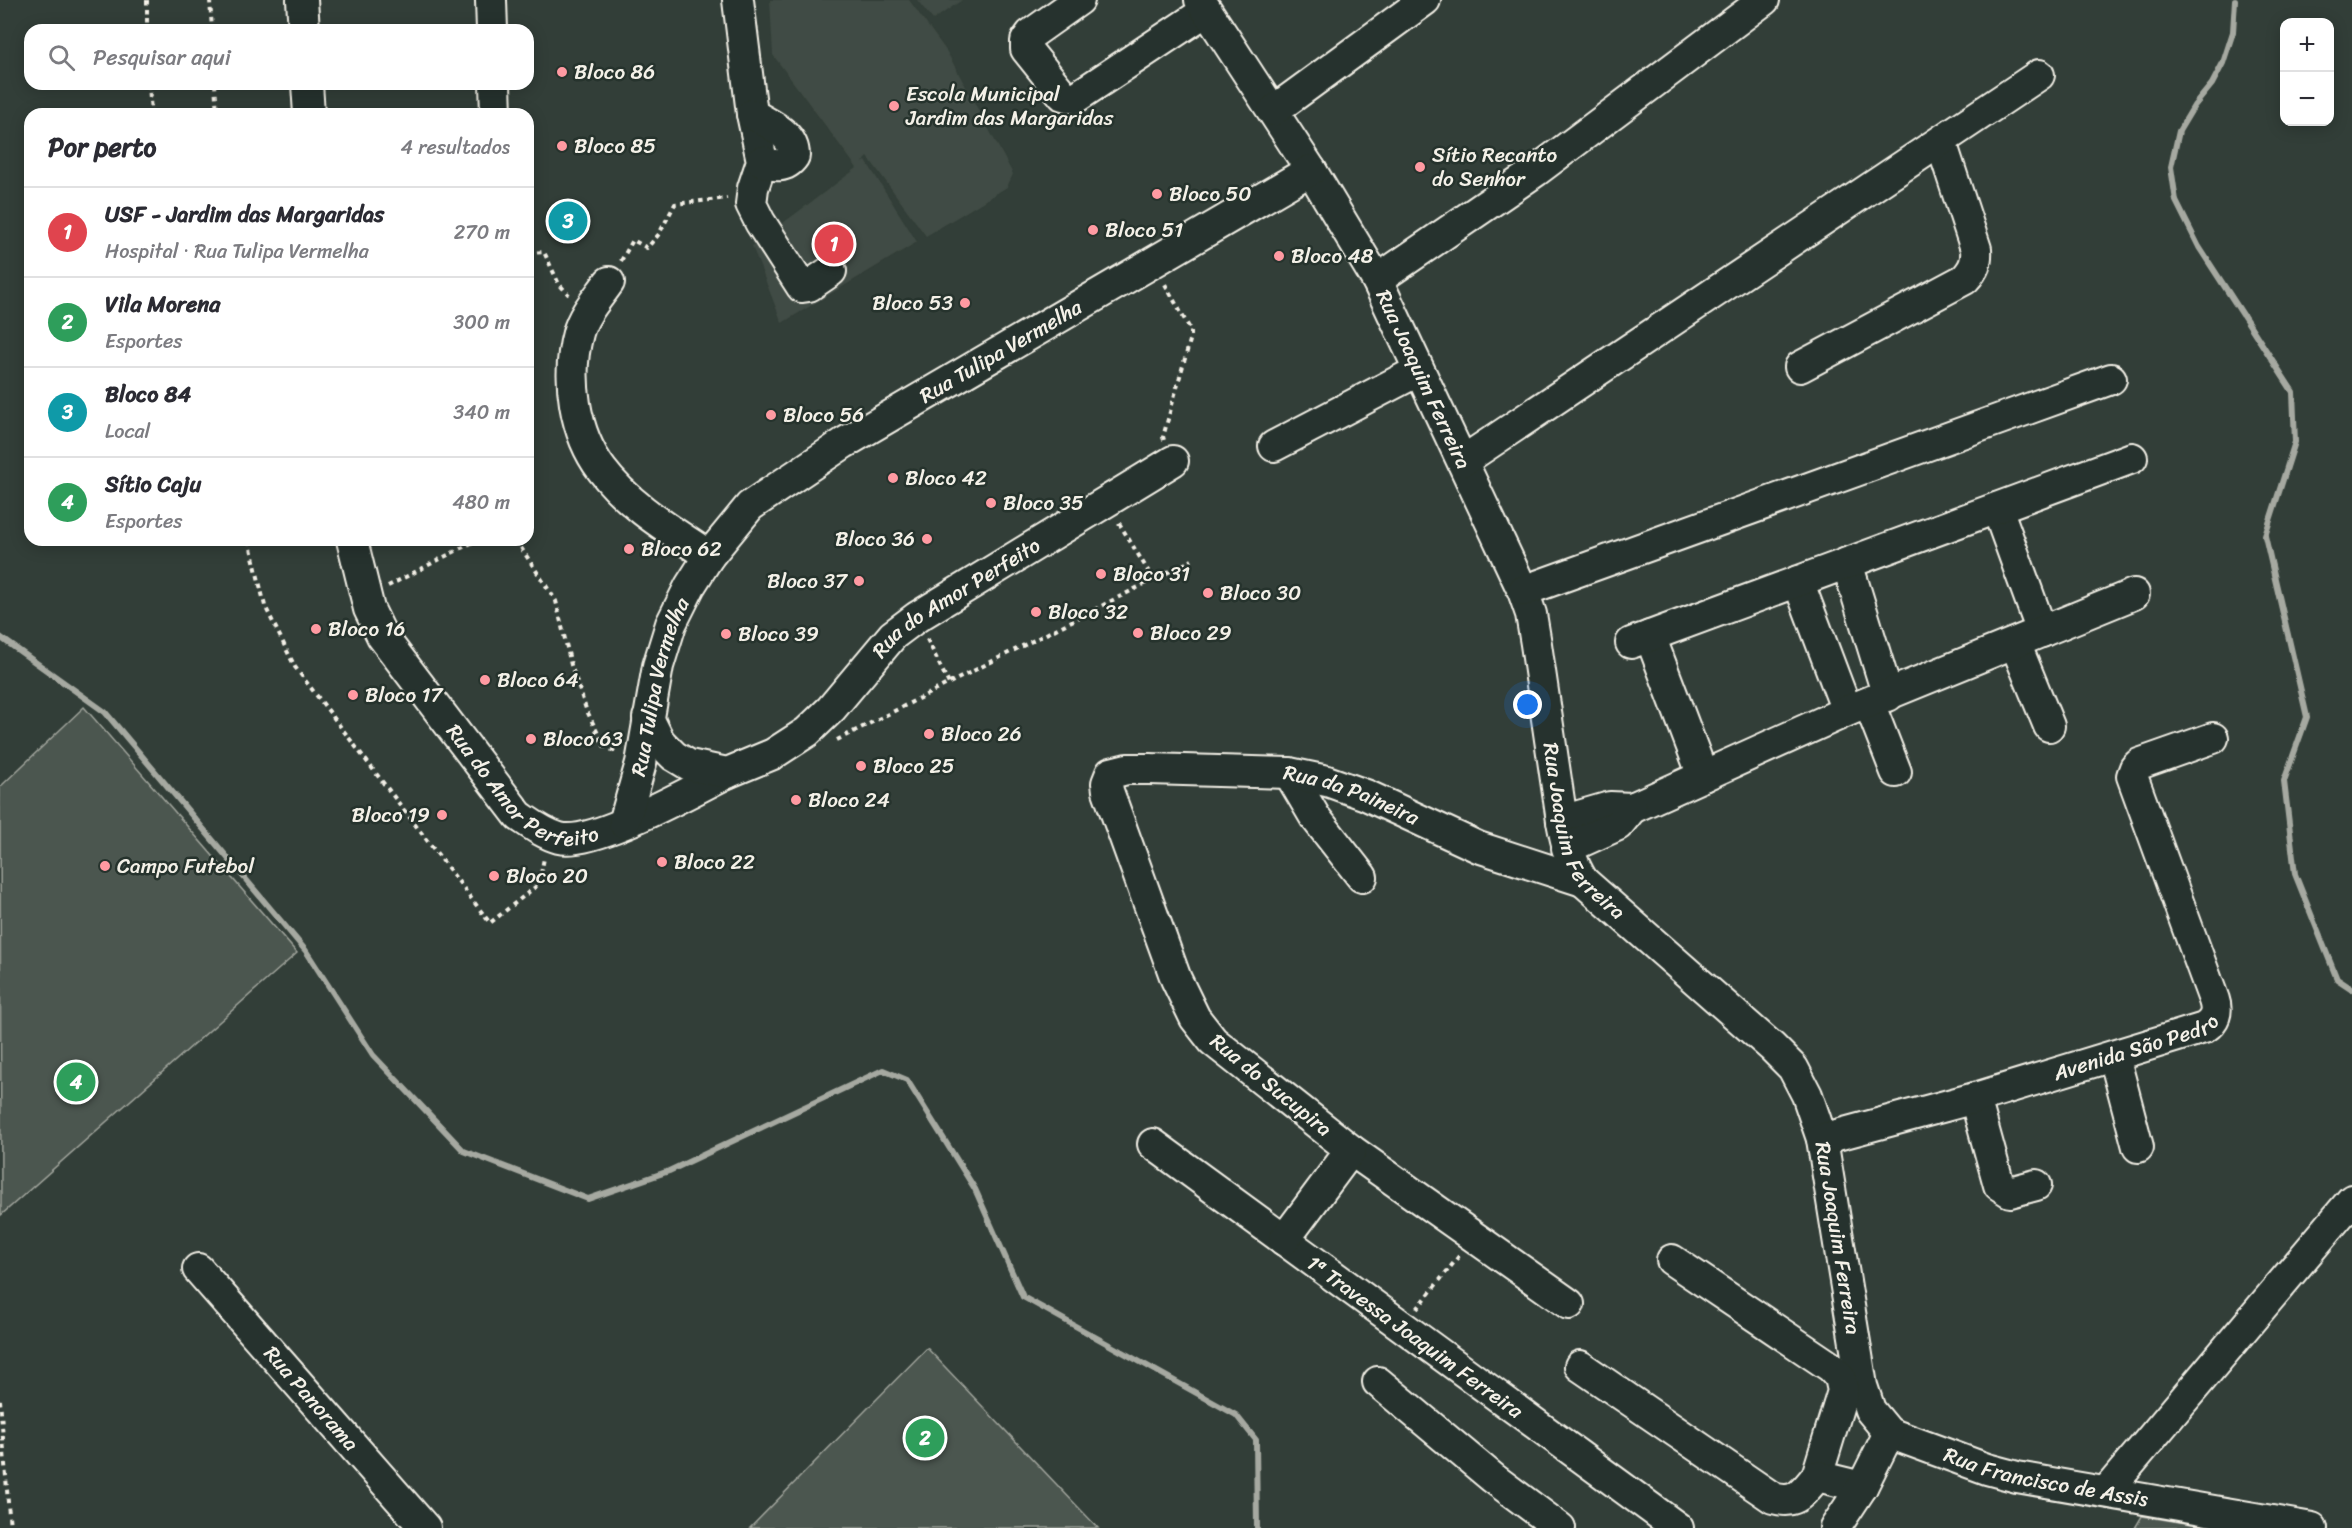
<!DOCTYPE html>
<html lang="pt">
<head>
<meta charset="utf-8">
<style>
  :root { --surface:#fff; --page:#f2f2f3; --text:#2b2b33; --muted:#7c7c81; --line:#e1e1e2; --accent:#d93025 }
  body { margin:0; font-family:Sriracha,sans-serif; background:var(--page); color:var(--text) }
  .controls { position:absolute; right:18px; top:18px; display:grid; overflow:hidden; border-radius:12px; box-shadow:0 3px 15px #0003 }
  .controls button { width:54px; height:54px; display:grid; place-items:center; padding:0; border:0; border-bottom:2px solid var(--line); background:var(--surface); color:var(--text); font:30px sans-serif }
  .you { position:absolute; left:1528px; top:705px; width:21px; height:21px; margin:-15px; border:4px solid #fff; border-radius:50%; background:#1a73e8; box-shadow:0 0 0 9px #1a73e833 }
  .badge { display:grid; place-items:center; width:39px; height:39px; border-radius:50%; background:var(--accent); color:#fff; font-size:20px; font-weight:700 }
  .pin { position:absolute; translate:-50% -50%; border:3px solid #fff; box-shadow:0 2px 6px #0006 }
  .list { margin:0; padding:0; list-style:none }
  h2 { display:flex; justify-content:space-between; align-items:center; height:78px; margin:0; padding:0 24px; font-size:26px }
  h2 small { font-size:20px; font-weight:400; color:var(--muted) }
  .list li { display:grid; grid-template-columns:39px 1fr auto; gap:18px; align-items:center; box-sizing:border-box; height:90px; padding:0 24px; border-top:2px solid var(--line) }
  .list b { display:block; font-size:22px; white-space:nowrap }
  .list p { margin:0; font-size:20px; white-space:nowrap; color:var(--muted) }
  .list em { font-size:20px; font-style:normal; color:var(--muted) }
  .icon { flex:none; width:33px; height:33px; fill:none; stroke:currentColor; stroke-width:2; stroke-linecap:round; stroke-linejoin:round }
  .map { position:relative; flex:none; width:2352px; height:1528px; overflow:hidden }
  .search { position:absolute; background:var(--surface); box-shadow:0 3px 15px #0003; left:24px; top:24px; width:510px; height:66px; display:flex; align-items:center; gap:15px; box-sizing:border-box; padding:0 21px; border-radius:18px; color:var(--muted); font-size:22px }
  .panel { position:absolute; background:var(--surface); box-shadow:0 3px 15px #0003; left:24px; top:108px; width:510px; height:438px; border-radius:18px }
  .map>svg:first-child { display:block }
  .built { fill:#404b44 }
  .green { fill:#4c564f; stroke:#a0a49c; stroke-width:1.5 }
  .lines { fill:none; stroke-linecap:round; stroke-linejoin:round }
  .stream { stroke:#a6a9a1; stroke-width:6 }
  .minor-casing { stroke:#f4f1e8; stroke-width:34 }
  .path { stroke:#f4f1e8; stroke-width:4; stroke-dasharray:4.5 4.5; stroke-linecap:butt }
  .minor { stroke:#26332d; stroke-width:30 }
  .poi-dot { fill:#ff9aa2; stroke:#26332d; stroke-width:2 }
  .labels { text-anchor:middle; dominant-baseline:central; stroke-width:5; stroke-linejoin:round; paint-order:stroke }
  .poi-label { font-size:21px; fill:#f4f1e8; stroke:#26332d; text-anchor:start }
  .street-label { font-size:21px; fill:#f4f1e8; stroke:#26332d }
</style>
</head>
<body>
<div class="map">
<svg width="2352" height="1528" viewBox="0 0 2352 1528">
  <rect width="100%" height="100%" fill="#323e38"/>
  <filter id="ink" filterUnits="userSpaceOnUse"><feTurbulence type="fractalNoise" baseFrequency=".0167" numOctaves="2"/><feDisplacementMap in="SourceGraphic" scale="12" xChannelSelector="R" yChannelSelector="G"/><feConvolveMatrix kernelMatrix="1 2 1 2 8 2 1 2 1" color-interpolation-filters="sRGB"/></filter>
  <g filter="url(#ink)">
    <g class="built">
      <polygon points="770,0 909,0 947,52 1013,174 1007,187 926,236 868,157 862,163 866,161 917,242 782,323 752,246 857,168 773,55"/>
      <polygon points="917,0 962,0 933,20"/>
    </g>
    <g class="green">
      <polygon points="84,707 297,953 1,1215 0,787"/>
      <polygon points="927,1348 1098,1528 750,1528"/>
      <polygon points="2142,1516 2217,1528 2135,1528"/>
    </g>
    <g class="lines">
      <g class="stream">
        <polyline points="2235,0 2233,32 2223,63 2212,84 2194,106 2179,131 2171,167 2176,201 2199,247 2293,392 2295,442 2265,536 2307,717 2284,781 2295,874 2337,979 2352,989"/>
        <polyline points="0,637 105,712 306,951 373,1055 464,1151 588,1199 669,1171 883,1070 907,1080 975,1189 1023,1297 1236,1415 1256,1440 1257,1528"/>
      </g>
      <g class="minor-casing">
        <g id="minor">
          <polyline points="302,0 304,30"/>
          <polyline points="491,0 492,30"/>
          <polyline points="738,0 752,114 762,161 753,188 751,204 760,222 802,287 809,286 831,271"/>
          <polyline points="1079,0 1031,34 1026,41 1026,49 1063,95 1075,98 1206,11"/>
          <path id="s1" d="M1200,0L1311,170L1377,280L1523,591L1531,614L1536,644L1562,821C1566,843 1571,862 1583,881L1772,1047L1793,1068L1807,1095L1822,1139L1862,1386L1870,1410L1889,1433L1987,1469L2017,1477L2312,1528"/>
          <polyline points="307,84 309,114"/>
          <polyline points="495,84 496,114"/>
          <polyline points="1273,111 1425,0"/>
          <path d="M752,114C770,125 794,133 794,156C786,168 774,167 762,161"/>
          <polyline points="1377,280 1536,171 1764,0"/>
          <path d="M609,282C598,298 583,314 578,333C566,377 574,433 602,470C629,506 672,531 709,556"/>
          <path d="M1800,367L1965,279C1974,269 1977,262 1976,249L1941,142"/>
          <polyline points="1274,446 1418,371"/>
          <polyline points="1463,461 2039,75"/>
          <polyline points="1997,508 2042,632"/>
          <path id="s2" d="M352,540L369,609L382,636L519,816C531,824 544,834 559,838C593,847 692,790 727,773"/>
          <polyline points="1847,563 1888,696"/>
          <polyline points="1798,581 1847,711"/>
          <polyline points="1523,591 2111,379"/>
          <polyline points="1650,636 1703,776"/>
          <polyline points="1631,643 2132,458"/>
          <polyline points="2015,643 2049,726"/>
          <polyline points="1869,703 1896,772"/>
          <path id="s3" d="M648,718L660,742L674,756L689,765L727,773L773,754L807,732L831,709L893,635L917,617L1173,461"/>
          <polyline points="1289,773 1315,817 1362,877"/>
          <polyline points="1562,821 1610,807 1632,808 1847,711 2134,594"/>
          <path id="s4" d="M624,823L641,763L658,666L671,624L690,586L709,556L750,506L844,443L1311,170"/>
          <polyline points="1567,848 1618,825 1632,808"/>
          <polyline points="2114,1056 2138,1147"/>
          <polyline points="1975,1098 1999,1185 2010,1192 2036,1185"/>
          <path id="s5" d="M1822,1139L1975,1098L2204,1028C2215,1021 2218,1012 2214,1000L2132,776L2135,768L2139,764L2213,738"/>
          <polyline points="1153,1144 1678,1528"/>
          <polyline points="1351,1150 1569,1304"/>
          <path id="s6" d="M1284,1240L1351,1150L1213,1041L1195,1018L1176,979L1108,791L1107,783L1111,773L1127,769H1149L1289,773L1327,781L1366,795L1478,847L1583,881"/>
          <polyline points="1672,1260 1831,1367 1840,1377 1843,1391 1817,1476"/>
          <path id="s7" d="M198,1269L425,1528"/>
          <path d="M1580,1366L1773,1498C1797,1505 1803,1492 1817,1476L1862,1487"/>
          <polyline points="1378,1382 1493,1478 1560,1528"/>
          <polyline points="2106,1492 2352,1200"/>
          <polyline points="1835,1528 1862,1487 1889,1433"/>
        </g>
      </g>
      <g class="path">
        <polyline points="147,0 147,30"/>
        <polyline points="210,0 212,30"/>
        <polyline points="149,84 151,114"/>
        <polyline points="215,84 217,114"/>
        <polyline points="528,253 544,252 559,284 569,295"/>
        <polyline points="621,261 633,240 647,248 659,234 675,204 727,198"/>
        <polyline points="1164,440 1163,437 1191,337 1191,331 1165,284"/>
        <polyline points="1119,523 1153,579"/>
        <polyline points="249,540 265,606 295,667 490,923 539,884 544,858"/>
        <polyline points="516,540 556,601 571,665 586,709 604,746 618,753"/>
        <polyline points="388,586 477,540"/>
        <polyline points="927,639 949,684"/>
        <polyline points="837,740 1192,560"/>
        <polyline points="1417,1309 1459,1256"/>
        <polyline points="0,1400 10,1528"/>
      </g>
      <use href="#minor" class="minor"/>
    </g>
  </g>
  <g class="poi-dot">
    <circle cx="562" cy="72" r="6"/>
    <circle cx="894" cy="106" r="6"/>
    <circle cx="562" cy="146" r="6"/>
    <circle cx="1420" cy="167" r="6"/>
    <circle cx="1157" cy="194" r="6"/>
    <circle cx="1093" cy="230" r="6"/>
    <circle cx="1279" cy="256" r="6"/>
    <circle cx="965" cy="303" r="6"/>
    <circle cx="771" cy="415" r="6"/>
    <circle cx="893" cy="478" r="6"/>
    <circle cx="991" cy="503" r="6"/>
    <circle cx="927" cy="539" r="6"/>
    <circle cx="629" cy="549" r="6"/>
    <circle cx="1101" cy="574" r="6"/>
    <circle cx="859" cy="581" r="6"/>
    <circle cx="1208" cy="593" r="6"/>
    <circle cx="1036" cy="612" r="6"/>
    <circle cx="316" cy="629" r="6"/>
    <circle cx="1138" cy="633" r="6"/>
    <circle cx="726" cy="634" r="6"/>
    <circle cx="485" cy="680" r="6"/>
    <circle cx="353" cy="695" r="6"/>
    <circle cx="929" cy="734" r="6"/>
    <circle cx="531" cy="739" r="6"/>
    <circle cx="861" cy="766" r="6"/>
    <circle cx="796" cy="800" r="6"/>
    <circle cx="442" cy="815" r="6"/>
    <circle cx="662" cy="862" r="6"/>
    <circle cx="105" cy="866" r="6"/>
    <circle cx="494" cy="876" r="6"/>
  </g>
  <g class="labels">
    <g class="poi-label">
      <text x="574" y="72">Bloco 86</text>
      <text x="906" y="94">Escola Municipal<tspan x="906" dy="24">Jardim das Margaridas</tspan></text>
      <text x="574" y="146">Bloco 85</text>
      <text x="1432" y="155">Sítio Recanto<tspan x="1432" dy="24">do Senhor</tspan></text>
      <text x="1169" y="194">Bloco 50</text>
      <text x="1105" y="230">Bloco 51</text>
      <text x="1291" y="256">Bloco 48</text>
      <text x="953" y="303" text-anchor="end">Bloco 53</text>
      <text x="783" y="415">Bloco 56</text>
      <text x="905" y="478">Bloco 42</text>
      <text x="1003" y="503">Bloco 35</text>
      <text x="915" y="539" text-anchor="end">Bloco 36</text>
      <text x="641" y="549">Bloco 62</text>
      <text x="1113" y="574">Bloco 31</text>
      <text x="847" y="581" text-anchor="end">Bloco 37</text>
      <text x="1220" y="593">Bloco 30</text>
      <text x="1048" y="612">Bloco 32</text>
      <text x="328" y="629">Bloco 16</text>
      <text x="1150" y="633">Bloco 29</text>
      <text x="738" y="634">Bloco 39</text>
      <text x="497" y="680">Bloco 64</text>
      <text x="365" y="695">Bloco 17</text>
      <text x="941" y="734">Bloco 26</text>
      <text x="543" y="739">Bloco 63</text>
      <text x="873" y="766">Bloco 25</text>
      <text x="808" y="800">Bloco 24</text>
      <text x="430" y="815" text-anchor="end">Bloco 19</text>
      <text x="674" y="862">Bloco 22</text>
      <text x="117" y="866">Campo Futebol</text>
      <text x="506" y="876">Bloco 20</text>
    </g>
    <g class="street-label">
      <text stroke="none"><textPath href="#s4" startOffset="642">Rua Tulipa Vermelha</textPath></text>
      <text stroke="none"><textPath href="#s1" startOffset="441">Rua Joaquim Ferreira</textPath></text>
      <text stroke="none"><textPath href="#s3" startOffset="396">Rua do Amor Perfeito</textPath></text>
      <text stroke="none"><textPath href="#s4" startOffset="141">Rua Tulipa Vermelha</textPath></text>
      <text stroke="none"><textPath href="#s2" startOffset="314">Rua do Amor Perfeito</textPath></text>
      <text stroke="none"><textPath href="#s6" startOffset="824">Rua da Paineira</textPath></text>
      <text stroke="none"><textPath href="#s1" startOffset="927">Rua Joaquim Ferreira</textPath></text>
      <text stroke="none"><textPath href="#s5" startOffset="327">Avenida São Pedro</textPath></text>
      <text transform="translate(1271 1085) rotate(39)">Rua do Sucupira</text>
      <text stroke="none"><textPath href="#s1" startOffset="1431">Rua Joaquim Ferreira</textPath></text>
      <text transform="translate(1415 1337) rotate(36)">1ª Travessa Joaquim Ferreira</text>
      <text stroke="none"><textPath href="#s7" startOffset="172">Rua Panorama</textPath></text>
      <text stroke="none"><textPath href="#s1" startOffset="1800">Rua Francisco de Assis</textPath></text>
    </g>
  </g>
</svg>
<div class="controls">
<button>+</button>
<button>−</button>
</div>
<div class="you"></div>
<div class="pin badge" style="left:834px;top:244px;background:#e0444e">1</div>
<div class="pin badge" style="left:925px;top:1438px;background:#2e9e5b">2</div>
<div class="pin badge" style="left:568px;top:221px;background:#0f9aa8">3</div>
<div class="pin badge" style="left:76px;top:1082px;background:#2e9e5b">4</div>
<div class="search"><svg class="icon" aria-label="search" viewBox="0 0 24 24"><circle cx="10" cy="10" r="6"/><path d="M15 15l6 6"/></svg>Pesquisar aqui</div>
<section class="panel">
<h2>Por perto<small>4 resultados</small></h2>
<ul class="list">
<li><span class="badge" style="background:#e0444e">1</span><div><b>USF - Jardim das Margaridas</b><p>Hospital · Rua Tulipa Vermelha</p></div><em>270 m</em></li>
<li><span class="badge" style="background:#2e9e5b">2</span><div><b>Vila Morena</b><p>Esportes</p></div><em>300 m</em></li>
<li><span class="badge" style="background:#0f9aa8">3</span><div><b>Bloco 84</b><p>Local</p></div><em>340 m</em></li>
<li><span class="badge" style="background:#2e9e5b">4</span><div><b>Sítio Caju</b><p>Esportes</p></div><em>480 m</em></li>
</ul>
</section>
</div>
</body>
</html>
